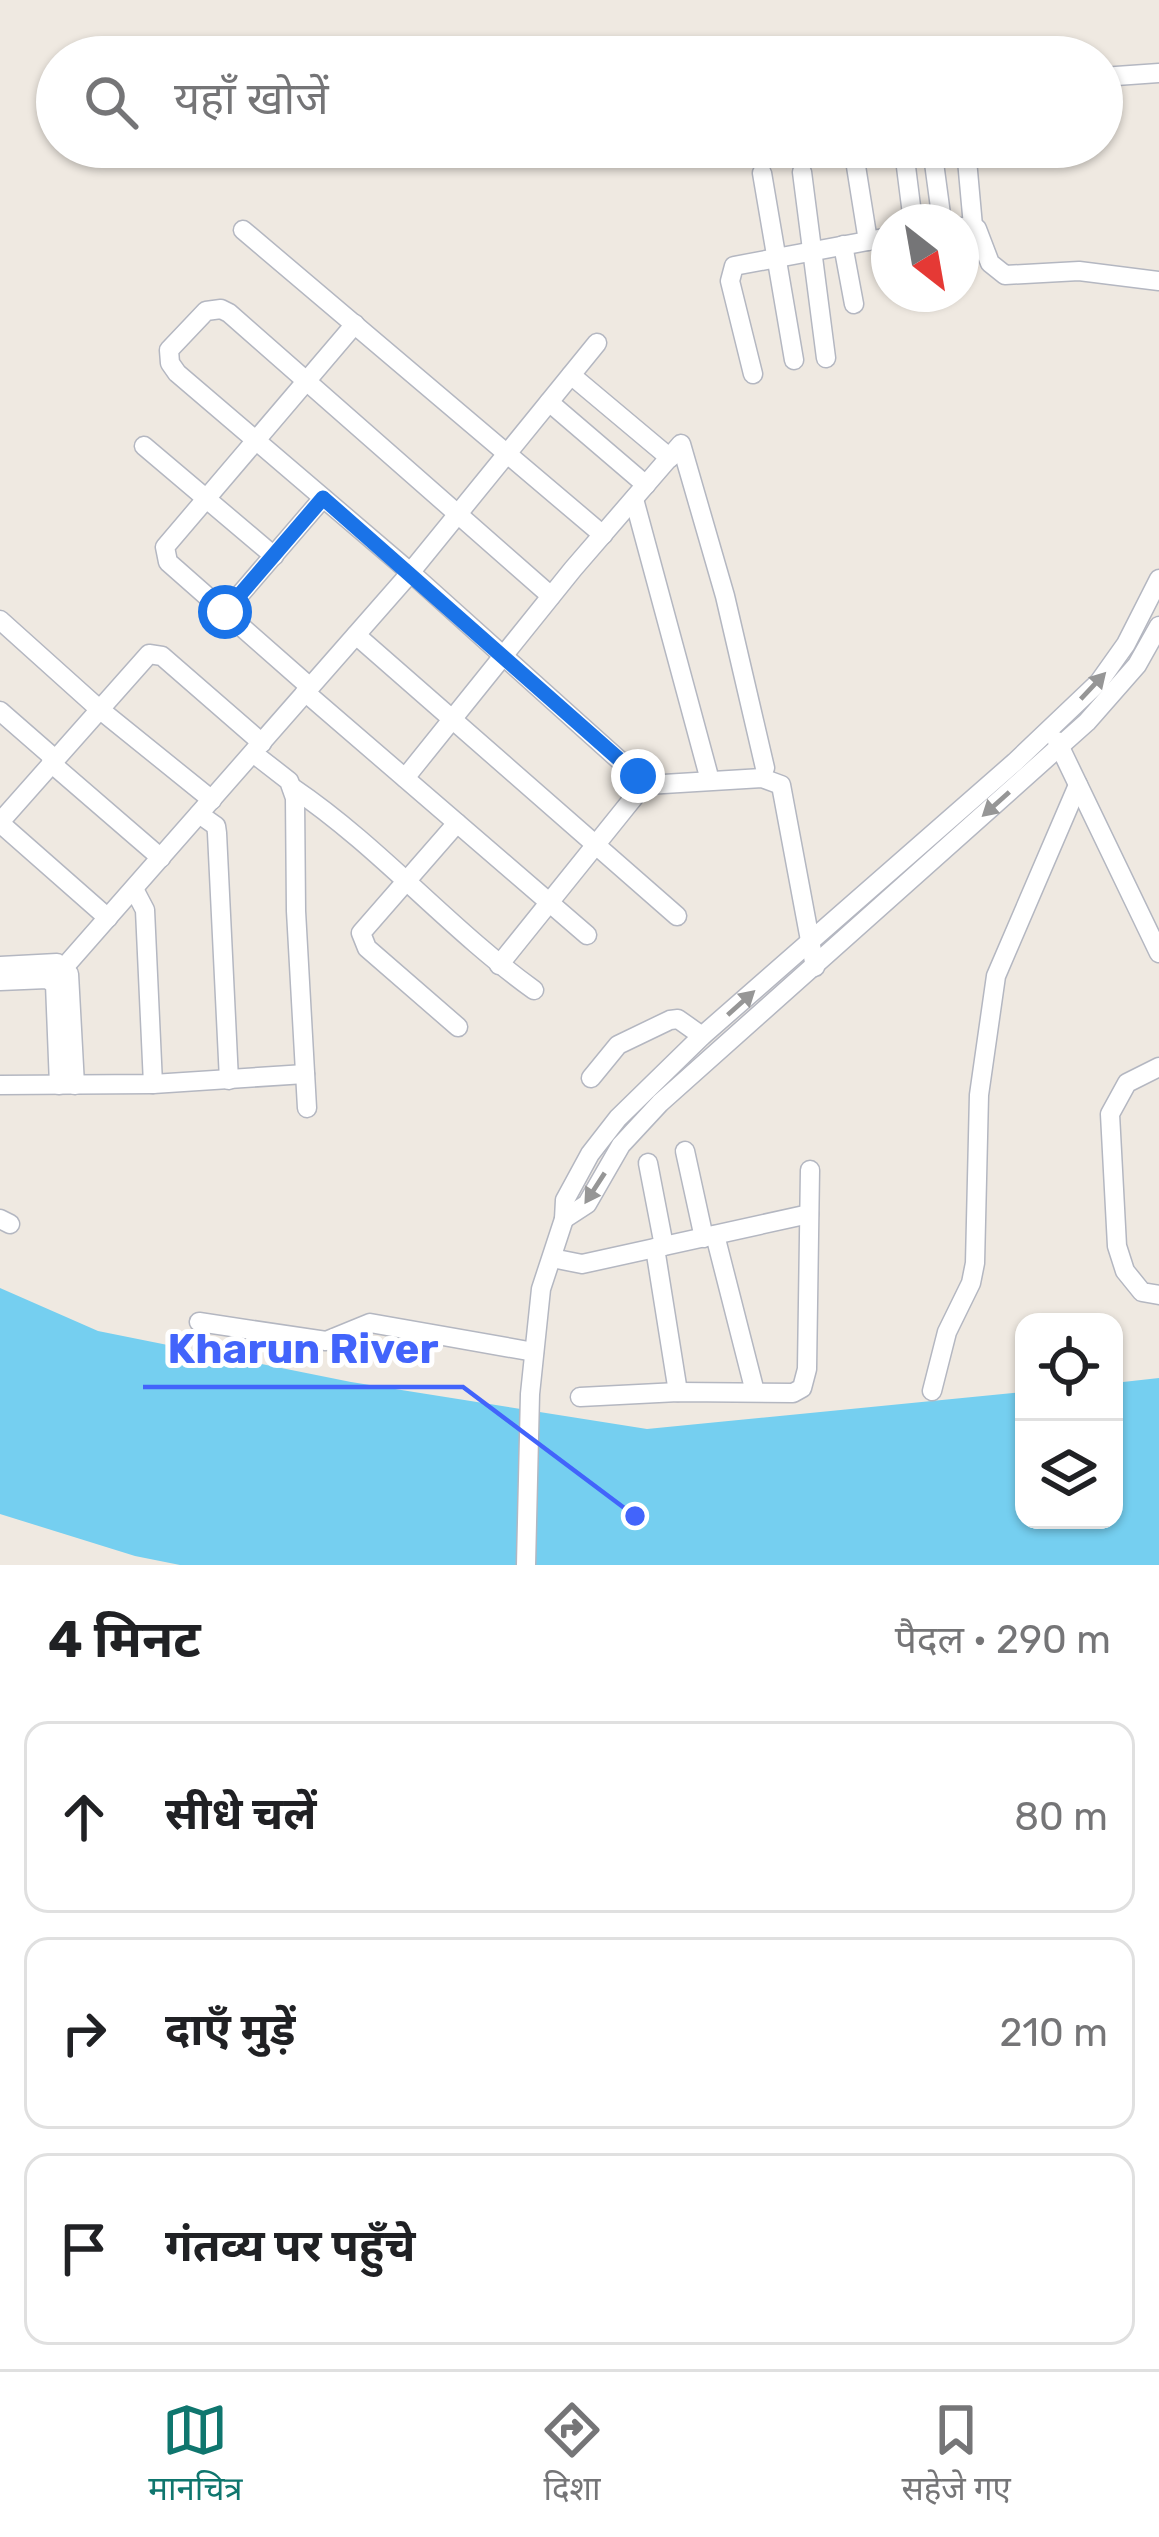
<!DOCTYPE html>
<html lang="hi">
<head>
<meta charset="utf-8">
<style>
  :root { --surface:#fff; --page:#f6f6f6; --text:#202124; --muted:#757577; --line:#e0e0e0; --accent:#0f766e }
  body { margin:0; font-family:Rubik,"Noto Sans Devanagari",sans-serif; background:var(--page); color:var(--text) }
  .controls { position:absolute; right:36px; bottom:36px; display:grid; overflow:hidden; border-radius:24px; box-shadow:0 3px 9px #0004 }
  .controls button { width:108px; height:108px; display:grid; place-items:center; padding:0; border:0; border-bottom:3px solid var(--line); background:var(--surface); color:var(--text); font:60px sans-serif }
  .compass { position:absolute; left:871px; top:204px; width:108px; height:108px; border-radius:50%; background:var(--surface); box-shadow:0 3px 9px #0004; rotate:149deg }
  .stop { position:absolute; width:36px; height:36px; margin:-27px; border:9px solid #1a73e8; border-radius:50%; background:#fff }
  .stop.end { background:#1a73e8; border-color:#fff; box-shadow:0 3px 12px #0008 }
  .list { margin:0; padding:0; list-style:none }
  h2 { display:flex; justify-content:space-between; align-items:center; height:156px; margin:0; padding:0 48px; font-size:51px }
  h2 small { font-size:39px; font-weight:400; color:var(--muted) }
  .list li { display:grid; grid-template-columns:78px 1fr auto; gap:36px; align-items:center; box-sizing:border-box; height:192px; margin:0 24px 24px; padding:0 24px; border:3px solid var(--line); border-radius:24px }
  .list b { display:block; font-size:45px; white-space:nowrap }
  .list em { font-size:39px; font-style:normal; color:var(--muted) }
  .icon { flex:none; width:66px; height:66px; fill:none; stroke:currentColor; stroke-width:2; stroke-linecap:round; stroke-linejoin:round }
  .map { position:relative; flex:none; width:1159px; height:1565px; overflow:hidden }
  .search { position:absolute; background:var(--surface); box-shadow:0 3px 9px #0004; left:36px; right:36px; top:36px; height:132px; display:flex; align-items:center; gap:30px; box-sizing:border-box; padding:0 42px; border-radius:66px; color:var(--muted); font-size:45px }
  .sheet { height:804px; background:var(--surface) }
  nav { display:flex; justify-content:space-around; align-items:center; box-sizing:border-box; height:168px; border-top:3px solid var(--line); background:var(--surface); font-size:33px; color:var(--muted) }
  nav a { display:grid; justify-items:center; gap:6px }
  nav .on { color:var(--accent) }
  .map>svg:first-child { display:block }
  .water { fill:#75cff0 }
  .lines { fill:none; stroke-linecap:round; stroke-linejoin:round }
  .minor-casing { stroke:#b4b7c1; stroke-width:21 }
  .minor { stroke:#fff; stroke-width:18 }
  .oneway { fill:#969696 }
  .route { stroke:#1a73e8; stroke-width:15 }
  .leader { fill:none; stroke:#4264fb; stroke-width:4.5 }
  .callout-dot { fill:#4264fb; stroke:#fff; stroke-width:4.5 }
  .callout-label { font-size:42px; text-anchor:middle; font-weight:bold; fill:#4264fb; stroke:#fff; stroke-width:10; stroke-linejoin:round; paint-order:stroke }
</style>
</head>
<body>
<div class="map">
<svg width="1159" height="1565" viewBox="0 0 1159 1565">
  <rect width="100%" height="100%" fill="#efe9e1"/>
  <polygon class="water" points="0,1288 98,1331 351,1382 647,1429 1024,1392 1024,1520 1114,1520 1114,1383 1159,1378 1159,1565 180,1565 135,1556 0,1514"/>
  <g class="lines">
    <g class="minor-casing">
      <g id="minor">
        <polyline points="1102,77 1159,73"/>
        <polyline points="932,148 942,222"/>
        <polyline points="966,149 973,226"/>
        <polyline points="904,151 913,222"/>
        <polyline points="855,160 868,241"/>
        <polyline points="802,172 826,358"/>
        <polyline points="762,173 794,360"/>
        <polyline points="961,227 977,229 990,263 1005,275 1079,271 1159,281"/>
        <polyline points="243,230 603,535"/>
        <polyline points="843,245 854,304"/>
        <polyline points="753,374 730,281 734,266 889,237"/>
        <polyline points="571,375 670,458"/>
        <polyline points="549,402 646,485"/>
        <polyline points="144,446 274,556"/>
        <polyline points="634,499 708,773"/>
        <polyline points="551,596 229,313 221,309 206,311 169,350 170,363 177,373 410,572 647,785 762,778 781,785 815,967"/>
        <polyline points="225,612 323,498"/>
        <polyline points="0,620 98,708 212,800"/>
        <polyline points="356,635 677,916"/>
        <polyline points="310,687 168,562 165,547 355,324"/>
        <polyline points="305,692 587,935"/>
        <polyline points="0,711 55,759"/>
        <polyline points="1057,741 1159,953"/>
        <polyline points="253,753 289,781 295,798 296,911 307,1108"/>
        <polyline points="51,763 161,858"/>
        <polyline points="405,778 573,569 681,444 725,596 765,768"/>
        <path d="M293,788C380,847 449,929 534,990"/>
        <polyline points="199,814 216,826 217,833 229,1080"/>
        <polyline points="0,822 149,654 162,656 262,743"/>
        <polyline points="0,823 108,918"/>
        <polyline points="457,823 361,933 367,948 458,1027"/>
        <polyline points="134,889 145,910 153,1084"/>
        <polyline points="499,965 651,776"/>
        <polyline points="0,966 57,963 69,974 75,1085"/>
        <polyline points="53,980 405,579 597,343"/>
        <polyline points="0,981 47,979 55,984 59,1085"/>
        <polyline points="1159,1067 1127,1083 1110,1114 1117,1246 1125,1271 1142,1292 1159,1295"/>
        <polyline points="591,1078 618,1045 670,1020 678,1019 702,1036"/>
        <polyline points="0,1085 153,1084 305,1074"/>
        <polyline points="685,1151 704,1238"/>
        <polyline points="648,1163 664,1246"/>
        <polyline points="0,1219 10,1224"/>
        <polyline points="564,1219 587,1204 621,1145 660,1103 1087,722 1137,665 1159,626"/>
        <polyline points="715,1235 755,1392"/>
        <polyline points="655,1248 678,1392"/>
        <polyline points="552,1258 582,1264 809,1214"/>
        <polyline points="199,1322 326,1341 370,1323 534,1352"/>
        <polyline points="932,1391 947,1332 971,1283 975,1263 979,1095 996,976 1078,785"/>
        <polyline points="580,1397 678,1392 793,1393 802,1388 807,1369 810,1170"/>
        <polyline points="526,1565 530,1394 541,1289 564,1219 565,1200 590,1154 618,1118 702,1036 1015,762 1099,682 1126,644 1159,579"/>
      </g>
    </g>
    <use href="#minor" class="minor"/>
  </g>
  <defs><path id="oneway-solid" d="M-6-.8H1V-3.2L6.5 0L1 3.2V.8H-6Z" transform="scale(3)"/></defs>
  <g class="oneway">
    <use href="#oneway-solid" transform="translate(1093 686) rotate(-47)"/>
    <use href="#oneway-solid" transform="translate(996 804) rotate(138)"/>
    <use href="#oneway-solid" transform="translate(741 1003) rotate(-42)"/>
    <use href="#oneway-solid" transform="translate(595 1188) rotate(123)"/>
  </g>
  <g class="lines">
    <polyline class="route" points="225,612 323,498 638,776"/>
  </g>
  <path class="leader" d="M635 1516L463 1387H143"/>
  <circle class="callout-dot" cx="635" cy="1516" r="12"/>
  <g class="callout-label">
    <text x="303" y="1363">Kharun River</text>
  </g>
</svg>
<div class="controls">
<button><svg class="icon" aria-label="locate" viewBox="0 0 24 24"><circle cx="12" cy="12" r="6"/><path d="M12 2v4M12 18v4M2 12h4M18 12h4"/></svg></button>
<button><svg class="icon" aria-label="layers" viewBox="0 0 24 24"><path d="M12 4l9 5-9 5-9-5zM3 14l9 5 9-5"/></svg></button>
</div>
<svg class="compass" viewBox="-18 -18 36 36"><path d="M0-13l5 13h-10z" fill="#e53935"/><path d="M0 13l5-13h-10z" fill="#757577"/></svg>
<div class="stop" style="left:225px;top:612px"></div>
<div class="stop end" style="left:638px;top:776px"></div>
<div class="search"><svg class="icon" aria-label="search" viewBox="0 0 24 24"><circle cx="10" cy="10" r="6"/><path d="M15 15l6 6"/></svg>यहाँ खोजें</div>
</div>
<section class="sheet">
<h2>4 मिनट<small>पैदल · 290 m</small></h2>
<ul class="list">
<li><svg class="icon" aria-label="ahead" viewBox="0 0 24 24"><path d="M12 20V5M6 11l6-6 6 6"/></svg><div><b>सीधे चलें</b></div><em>80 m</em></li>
<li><svg class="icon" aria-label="right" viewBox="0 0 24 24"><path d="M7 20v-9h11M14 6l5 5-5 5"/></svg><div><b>दाएँ मुड़ें</b></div><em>210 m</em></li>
<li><svg class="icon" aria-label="arrive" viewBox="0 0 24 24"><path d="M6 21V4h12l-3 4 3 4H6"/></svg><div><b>गंतव्य पर पहुँचे</b></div></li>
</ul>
</section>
<nav>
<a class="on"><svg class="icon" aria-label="map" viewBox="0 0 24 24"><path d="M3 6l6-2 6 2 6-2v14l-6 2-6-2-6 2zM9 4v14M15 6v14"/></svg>मानचित्र</a>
<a><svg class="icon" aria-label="directions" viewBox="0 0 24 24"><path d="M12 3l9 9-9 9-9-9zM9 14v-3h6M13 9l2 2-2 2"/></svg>दिशा</a>
<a><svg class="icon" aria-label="saved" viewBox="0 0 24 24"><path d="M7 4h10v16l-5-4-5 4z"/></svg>सहेजे गए</a>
</nav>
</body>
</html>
